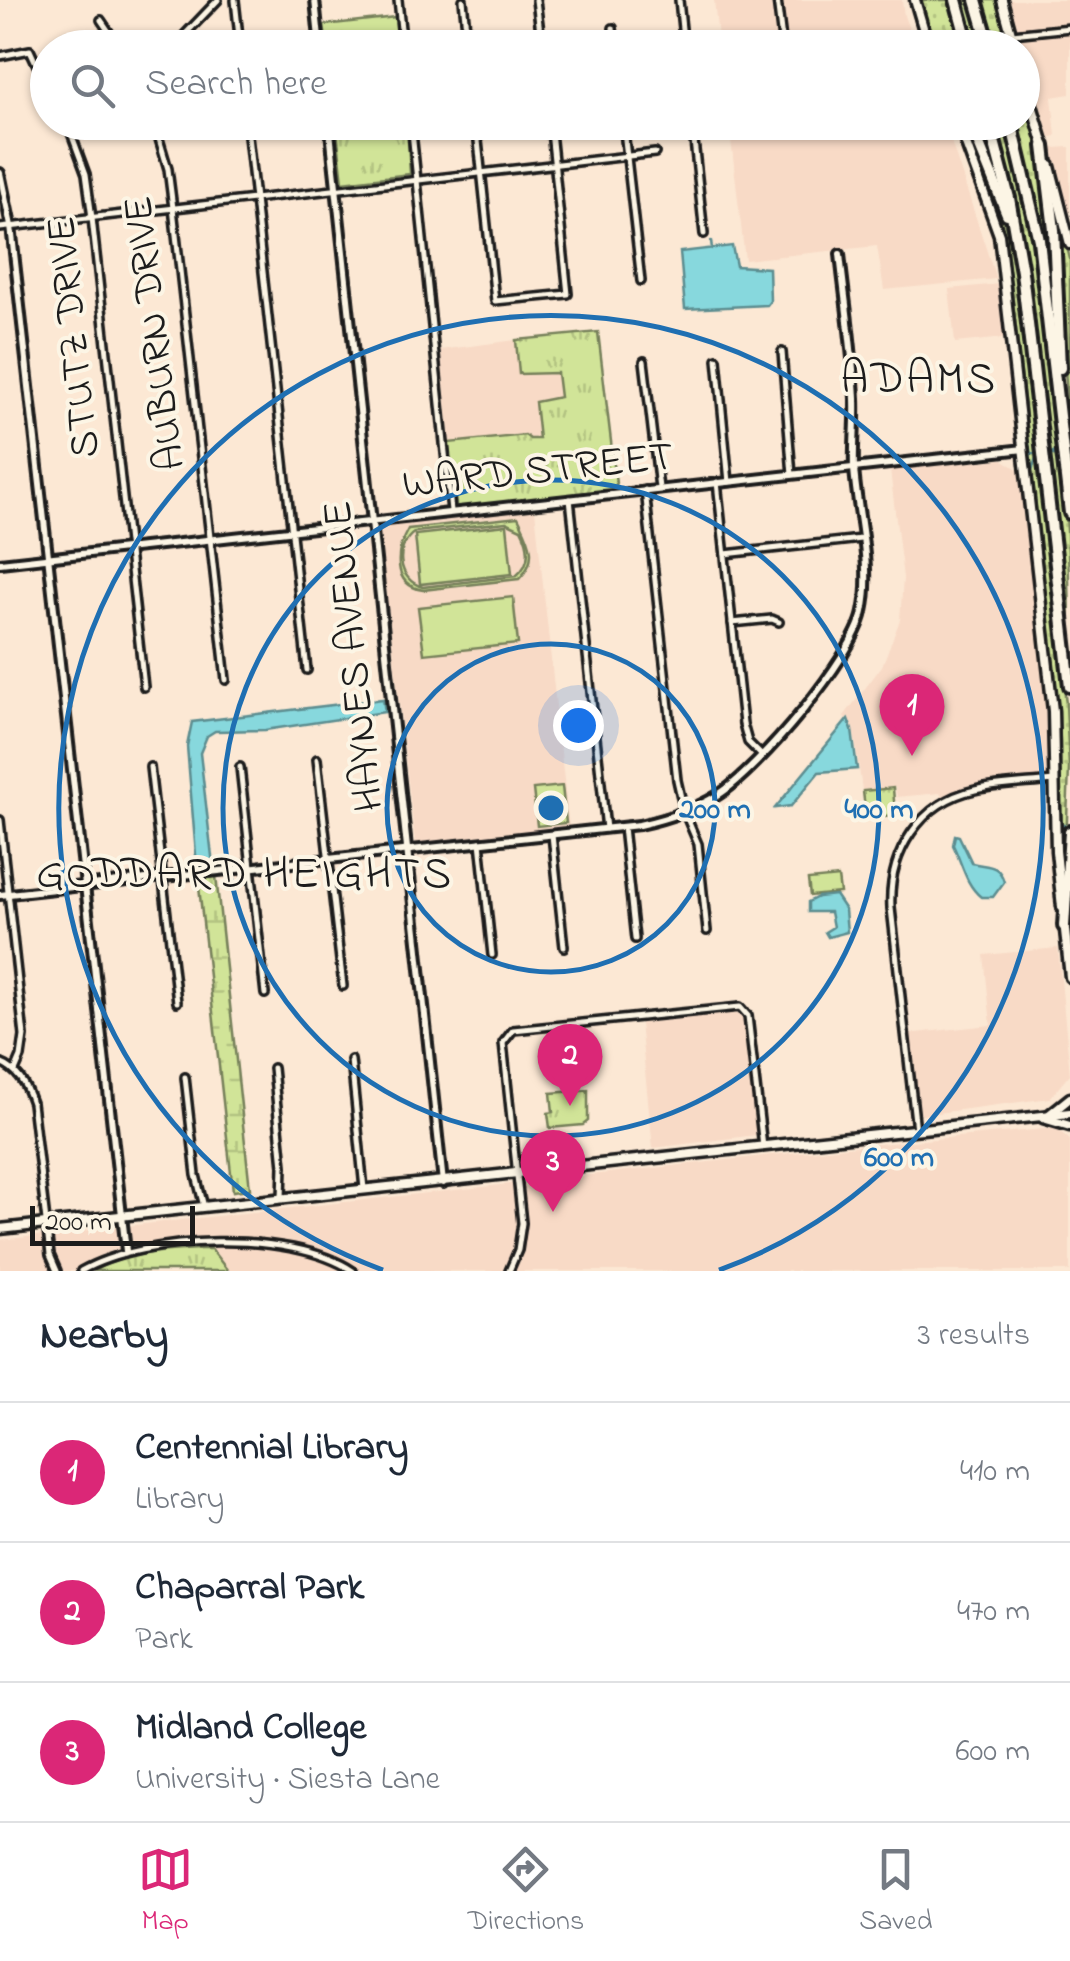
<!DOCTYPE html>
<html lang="en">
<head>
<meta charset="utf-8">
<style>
  :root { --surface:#fff; --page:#f2f2f3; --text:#1f2937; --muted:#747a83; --line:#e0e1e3; --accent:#db2777 }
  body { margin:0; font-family:"Indie Flower",sans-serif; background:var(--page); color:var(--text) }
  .scale { position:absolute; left:30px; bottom:25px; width:165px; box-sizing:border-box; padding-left:10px; border:5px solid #1c1c1c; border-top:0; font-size:28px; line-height:35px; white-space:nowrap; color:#1c1c1c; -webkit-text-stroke:8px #fcf5e5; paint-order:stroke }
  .you { position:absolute; left:578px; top:725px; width:35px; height:35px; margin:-25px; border:8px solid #fff; border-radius:50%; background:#1a73e8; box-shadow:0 0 0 15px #1a73e833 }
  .badge { display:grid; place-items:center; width:65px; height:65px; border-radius:50%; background:var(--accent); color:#fff; font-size:32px; font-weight:700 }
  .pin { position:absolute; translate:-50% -82px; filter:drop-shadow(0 2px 5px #0008) }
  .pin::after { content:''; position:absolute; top:52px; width:35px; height:30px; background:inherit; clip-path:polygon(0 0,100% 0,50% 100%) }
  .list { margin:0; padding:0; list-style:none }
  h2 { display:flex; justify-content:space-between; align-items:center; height:130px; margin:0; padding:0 40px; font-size:42px }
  h2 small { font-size:32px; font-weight:400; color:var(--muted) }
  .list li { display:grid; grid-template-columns:65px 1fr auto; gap:30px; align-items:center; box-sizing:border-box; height:140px; padding:0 40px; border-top:2px solid var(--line) }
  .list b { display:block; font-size:38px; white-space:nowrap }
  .list p { margin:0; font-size:32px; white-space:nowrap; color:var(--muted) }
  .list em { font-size:32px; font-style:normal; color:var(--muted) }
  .icon { flex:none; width:55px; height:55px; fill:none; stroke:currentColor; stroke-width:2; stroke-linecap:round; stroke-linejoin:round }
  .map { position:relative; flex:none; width:1070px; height:1271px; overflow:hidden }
  .search { position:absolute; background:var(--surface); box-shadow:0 2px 8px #0004; left:30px; right:30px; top:30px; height:110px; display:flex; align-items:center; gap:25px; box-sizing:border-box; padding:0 35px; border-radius:55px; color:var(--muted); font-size:38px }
  .sheet { height:550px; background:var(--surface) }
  nav { display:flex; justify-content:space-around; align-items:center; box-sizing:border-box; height:140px; border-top:2px solid var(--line); background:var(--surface); font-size:28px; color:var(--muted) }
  nav a { display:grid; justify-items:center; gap:5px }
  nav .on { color:var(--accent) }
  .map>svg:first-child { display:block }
  .built { fill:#f8dac6 }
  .grass { fill:url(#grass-dots); stroke:#76805a; stroke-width:2.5 }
  .wetland { fill:url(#wetland-marsh); stroke:#76805a; stroke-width:2.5 }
  .park { fill:url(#park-tufts); stroke:#76805a; stroke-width:2.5 }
  .garden { fill:#d1e498; stroke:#76805a; stroke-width:2.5; fill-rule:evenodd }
  .water { fill:#87d8dd; stroke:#5c8d90; stroke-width:2.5 }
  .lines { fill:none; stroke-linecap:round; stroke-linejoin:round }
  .stream { stroke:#5c8d90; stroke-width:2.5 }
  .minor-casing { stroke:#1c1c1c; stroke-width:12 }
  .tertiary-casing { stroke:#1c1c1c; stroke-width:14 }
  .secondary-casing { stroke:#1c1c1c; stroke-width:15 }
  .motorway-casing { stroke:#1c1c1c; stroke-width:18 }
  .minor { stroke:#fcf5e5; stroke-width:5 }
  .tertiary { stroke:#fcf5e5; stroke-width:6 }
  .secondary { stroke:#fcf5e5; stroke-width:8 }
  .motorway { stroke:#fcf5e5; stroke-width:10 }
  .ring { fill:none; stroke:#1f6fb2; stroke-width:5 }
  .labels { text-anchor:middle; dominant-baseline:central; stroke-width:8; stroke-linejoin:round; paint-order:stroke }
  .street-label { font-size:42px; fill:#1c1c1c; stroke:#fcf5e5 }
  .neighbourhood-label { font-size:45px; letter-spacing:2.5px; fill:#1c1c1c; stroke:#fcf5e5 }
  .centre { fill:#1f6fb2; stroke:#fcf5e5; stroke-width:5 }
  .ring-label { font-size:30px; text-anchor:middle; font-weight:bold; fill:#1f6fb2; stroke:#fcf5e5; stroke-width:8; stroke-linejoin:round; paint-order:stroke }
</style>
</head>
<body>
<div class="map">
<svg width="1070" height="1271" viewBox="0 0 1070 1271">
  <defs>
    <pattern id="grass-dots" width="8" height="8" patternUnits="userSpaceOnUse" patternTransform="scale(2.5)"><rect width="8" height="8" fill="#d1e498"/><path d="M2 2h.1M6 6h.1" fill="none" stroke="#b3c382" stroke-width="1.8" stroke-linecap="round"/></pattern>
    <pattern id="wetland-marsh" width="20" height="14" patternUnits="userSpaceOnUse" patternTransform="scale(2.5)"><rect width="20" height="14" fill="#d1e498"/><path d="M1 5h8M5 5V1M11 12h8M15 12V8" fill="none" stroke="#b3c382"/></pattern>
    <pattern id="park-tufts" width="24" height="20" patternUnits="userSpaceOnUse" patternTransform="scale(2.5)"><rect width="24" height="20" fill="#d1e498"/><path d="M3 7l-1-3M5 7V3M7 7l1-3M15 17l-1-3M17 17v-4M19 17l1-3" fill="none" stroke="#b3c382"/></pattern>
  </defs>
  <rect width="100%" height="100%" fill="#fce8d4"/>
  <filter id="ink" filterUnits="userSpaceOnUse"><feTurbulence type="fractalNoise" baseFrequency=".01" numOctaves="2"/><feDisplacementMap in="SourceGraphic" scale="20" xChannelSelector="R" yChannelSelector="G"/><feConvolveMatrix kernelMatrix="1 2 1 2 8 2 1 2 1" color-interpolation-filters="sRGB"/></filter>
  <g filter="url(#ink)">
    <g class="built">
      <polygon points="714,0 902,0 904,16 916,47 719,47"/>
      <polygon points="1007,0 1070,0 1070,94 1052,97 1056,136 1047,138 1054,148 1070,147 1070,218"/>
      <polygon points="729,123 945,123 996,279 884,290 877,246 745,260"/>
      <polygon points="999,284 1005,338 955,343 949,289"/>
      <polygon points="516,340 519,374 558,373 561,397 540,439 530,439 525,435 450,443 440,350"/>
      <polygon points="1002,459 1019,470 1046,712 1048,782 980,789 944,802 940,793 897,797 895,787 862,790 855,739 844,716 882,666 900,620 903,578 890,470"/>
      <polygon points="535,510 569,827 415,843 379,527"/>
      <polygon points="1058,948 1070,1074 1050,1098 915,1116 906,1034 991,1025 984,955"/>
      <polygon points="735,1013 744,1017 756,1135 653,1148 640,1023"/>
      <polygon points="1056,1128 1070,1140 1070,1271 0,1271 0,1240 845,1147"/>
    </g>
    <g class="grass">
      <polygon points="921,0 950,0 963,47 935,47"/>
      <polygon points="960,0 970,0 983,47 972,47"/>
      <polygon points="980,0 998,0 1012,47 993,47"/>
      <polygon points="1023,83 1043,167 1053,272 1049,272 1015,123 1022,122"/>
      <polygon points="963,123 967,123 999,201 1011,247 1021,308 1066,704 1069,768 1065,869 1060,852 1060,740 1057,698 1011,282 993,202"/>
      <path d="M993,123H1004L1005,126C1048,293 1070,470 1070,643L1030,289L1019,228Z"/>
      <polygon points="1053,190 1070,259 1070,444"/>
    </g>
    <polygon class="wetland" points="216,876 250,1189 233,1191 198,878"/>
    <g class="park">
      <polygon points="396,17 399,47 327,47 324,25"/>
      <polygon points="336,123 407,123 410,174 343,182"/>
      <polygon points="598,332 617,492 451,511 456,504 448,443 525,435 530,439 539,439 535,402 560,397 557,373 519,374 516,340"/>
      <polygon points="562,786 566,823 537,826 533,789"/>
      <polygon points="893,788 895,815 866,818 863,791"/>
      <polygon points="588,1090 588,1121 583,1125 550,1128 548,1113 553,1112 551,1093"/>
      <path d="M201,1249H211L228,1271H93C128,1252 163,1251 201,1249Z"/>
    </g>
    <g class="garden">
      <path d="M518,517C528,538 541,558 519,579L423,590C391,585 396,550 408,529ZM506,522L521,529C530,546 532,563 516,576L423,587C397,580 394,546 415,532Z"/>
      <polygon points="507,525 512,574 420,584 415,535"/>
      <polygon points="513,597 518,644 424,654 418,607"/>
      <polygon points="838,877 840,893 810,896 808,880"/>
    </g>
    <g class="water">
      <polygon points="732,246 736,266 769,268 770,301 767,305 685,309 680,252"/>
      <polygon points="383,699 385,712 265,730 215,731 207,736 200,753 213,865 197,867 187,746 192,722"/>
      <polygon points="848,719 852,730 857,769 819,772 791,806 775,808"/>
      <path d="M955,835L959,836L972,863C987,867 999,863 1004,882L993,897H981C965,884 962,863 953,845Z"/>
      <polygon points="835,895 845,910 847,932 828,937 825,932 833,927 830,912 808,912 808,902 818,897"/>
    </g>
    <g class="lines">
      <g class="stream">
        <polyline points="924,15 926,20"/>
        <polyline points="968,134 970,139"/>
        <polyline points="986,181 987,186"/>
        <polyline points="711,241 712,249"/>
        <polyline points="1009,272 1010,277"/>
        <polyline points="1024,404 1025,409"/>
        <polygon points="1028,439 1031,454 1037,454 1032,471"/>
        <polygon points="1056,452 1056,455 1053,455 1053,453"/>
        <polyline points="1043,569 1043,574"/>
        <polyline points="1055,681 1056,686"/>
        <rect x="1063" y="825" width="3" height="3"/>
      </g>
      <g class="minor-casing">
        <g id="minor">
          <polyline points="235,0 240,46"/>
          <polyline points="398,0 403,48"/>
          <polyline points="463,0 468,48"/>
          <polyline points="536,0 542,48"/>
          <polyline points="679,0 684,48"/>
          <polyline points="777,0 783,48"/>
          <polyline points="101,20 120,48"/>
          <polyline points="613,28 615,48"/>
          <polyline points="1012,34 1070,28"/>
          <polyline points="172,48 218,0"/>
          <polyline points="0,56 30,50 48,89"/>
          <polyline points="67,122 86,174 92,218 144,687"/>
          <polyline points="154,122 168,169 173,208 226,680"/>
          <polyline points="411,122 451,511"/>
          <polyline points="476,122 495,301 568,294 550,122"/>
          <polyline points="623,122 641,281"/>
          <polyline points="692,122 704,234"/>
          <polyline points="248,136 307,670"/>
          <polyline points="0,228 655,153"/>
          <polyline points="782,352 792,475"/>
          <polyline points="717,359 729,482"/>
          <polyline points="644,361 659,488"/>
          <polyline points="717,482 743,724 748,742 762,756"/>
          <polyline points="645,490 677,780 684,811 698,844 707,931"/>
          <polyline points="570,499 606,829"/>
          <polyline points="725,554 861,539"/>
          <polyline points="732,623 772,619 779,622"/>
          <polyline points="317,759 343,986"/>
          <polyline points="150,767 177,1002"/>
          <polyline points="240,767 265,994"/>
          <polyline points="0,820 24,1036 21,1057 15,1071"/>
          <polyline points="623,827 635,939"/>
          <polyline points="552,835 564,947"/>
          <polyline points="480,842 492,955"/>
          <polyline points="351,1060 364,1189"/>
          <path d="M0,1063C18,1070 26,1085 32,1103L50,1255L57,1271"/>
          <polyline points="273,1068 283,1166 282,1198"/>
          <polyline points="185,1077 196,1175 204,1207"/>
          <path d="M916,1130L891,908C888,853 920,802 975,790C1001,784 1028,784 1054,781"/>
          <path d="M81,1271C145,1235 290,1229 353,1271"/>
          <polyline points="509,1271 518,1250 522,1223 503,1043 513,1030 740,1007 748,1016 763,1147"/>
        </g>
      </g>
      <g class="tertiary-casing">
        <g id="tertiary">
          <polyline points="315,0 320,48"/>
          <polyline points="329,122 443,1183"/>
          <polyline points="0,173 11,226 126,1251"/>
          <polyline points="0,563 1024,449"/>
          <path d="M0,895L639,825C666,819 694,810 718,795C758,770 854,657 863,612C873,566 857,514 854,468C853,445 856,422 855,399C853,350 845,302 840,254"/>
        </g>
      </g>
      <g class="secondary-casing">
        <g id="secondary">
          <polyline points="915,0 929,48"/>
          <polyline points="1002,0 1015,48"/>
          <polyline points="1022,72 1045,148"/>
          <polyline points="958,122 999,235 1053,711 1056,851 1062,907"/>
          <polyline points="1050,166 1070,244"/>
          <polyline points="1064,921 1070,977"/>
          <polyline points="1050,1114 1070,1098"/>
          <polyline points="1043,1118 1070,1126"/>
          <polyline points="0,1229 1070,1113"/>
        </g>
      </g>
      <g class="motorway-casing">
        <g id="motorway">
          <polyline points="956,0 969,48"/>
          <polyline points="976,0 990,48"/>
          <polyline points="970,122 1007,214"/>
          <polyline points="989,122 1009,198 1022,272 1070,686"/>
          <polyline points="1011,122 1039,240 1070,513"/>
          <polyline points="1044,146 1054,230 1060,368"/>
          <polyline points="1064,926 1070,832"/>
        </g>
      </g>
      <use href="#minor" class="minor"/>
      <use href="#tertiary" class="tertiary"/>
      <use href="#secondary" class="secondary"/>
      <use href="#motorway" class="motorway"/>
    </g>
  </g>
  <g class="ring">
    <circle cx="551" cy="808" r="164"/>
    <circle cx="551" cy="808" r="328"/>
    <path d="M383 1270A492 492 0 1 1 719 1270"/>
  </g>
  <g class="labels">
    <g class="street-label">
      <text transform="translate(156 333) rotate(-97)">AUBURN DRIVE</text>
      <text transform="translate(75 337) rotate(-96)">STUTZ DRIVE</text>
      <text transform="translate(538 472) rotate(-6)">WARD STREET</text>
      <text transform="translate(355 656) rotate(-96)">HAYNES AVENUE</text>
    </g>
    <g class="neighbourhood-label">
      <text x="919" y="381">ADAMS</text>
      <text x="245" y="876">GODDARD HEIGHTS</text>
    </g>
  </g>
  <circle cx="551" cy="808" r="15" class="centre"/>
  <g class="ring-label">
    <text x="715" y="818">200 m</text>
    <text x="879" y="818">400 m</text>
    <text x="899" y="1166">600 m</text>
  </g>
</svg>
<div class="scale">200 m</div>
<div class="you"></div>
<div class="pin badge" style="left:912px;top:756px">1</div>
<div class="pin badge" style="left:570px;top:1106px">2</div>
<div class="pin badge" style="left:553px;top:1212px">3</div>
<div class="search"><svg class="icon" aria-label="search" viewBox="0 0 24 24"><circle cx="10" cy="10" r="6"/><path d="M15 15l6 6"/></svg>Search here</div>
</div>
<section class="sheet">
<h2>Nearby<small>3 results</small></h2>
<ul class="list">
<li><span class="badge">1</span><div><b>Centennial Library</b><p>Library</p></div><em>410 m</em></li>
<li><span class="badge">2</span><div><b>Chaparral Park</b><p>Park</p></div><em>470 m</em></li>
<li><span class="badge">3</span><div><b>Midland College</b><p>University · Siesta Lane</p></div><em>600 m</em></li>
</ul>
</section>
<nav>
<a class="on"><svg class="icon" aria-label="map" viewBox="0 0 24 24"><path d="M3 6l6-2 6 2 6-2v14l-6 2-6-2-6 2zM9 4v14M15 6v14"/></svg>Map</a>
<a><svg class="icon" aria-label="directions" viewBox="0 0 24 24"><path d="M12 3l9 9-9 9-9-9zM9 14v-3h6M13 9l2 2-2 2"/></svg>Directions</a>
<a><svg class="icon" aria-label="saved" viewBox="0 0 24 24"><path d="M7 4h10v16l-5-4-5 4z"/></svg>Saved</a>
</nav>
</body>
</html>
